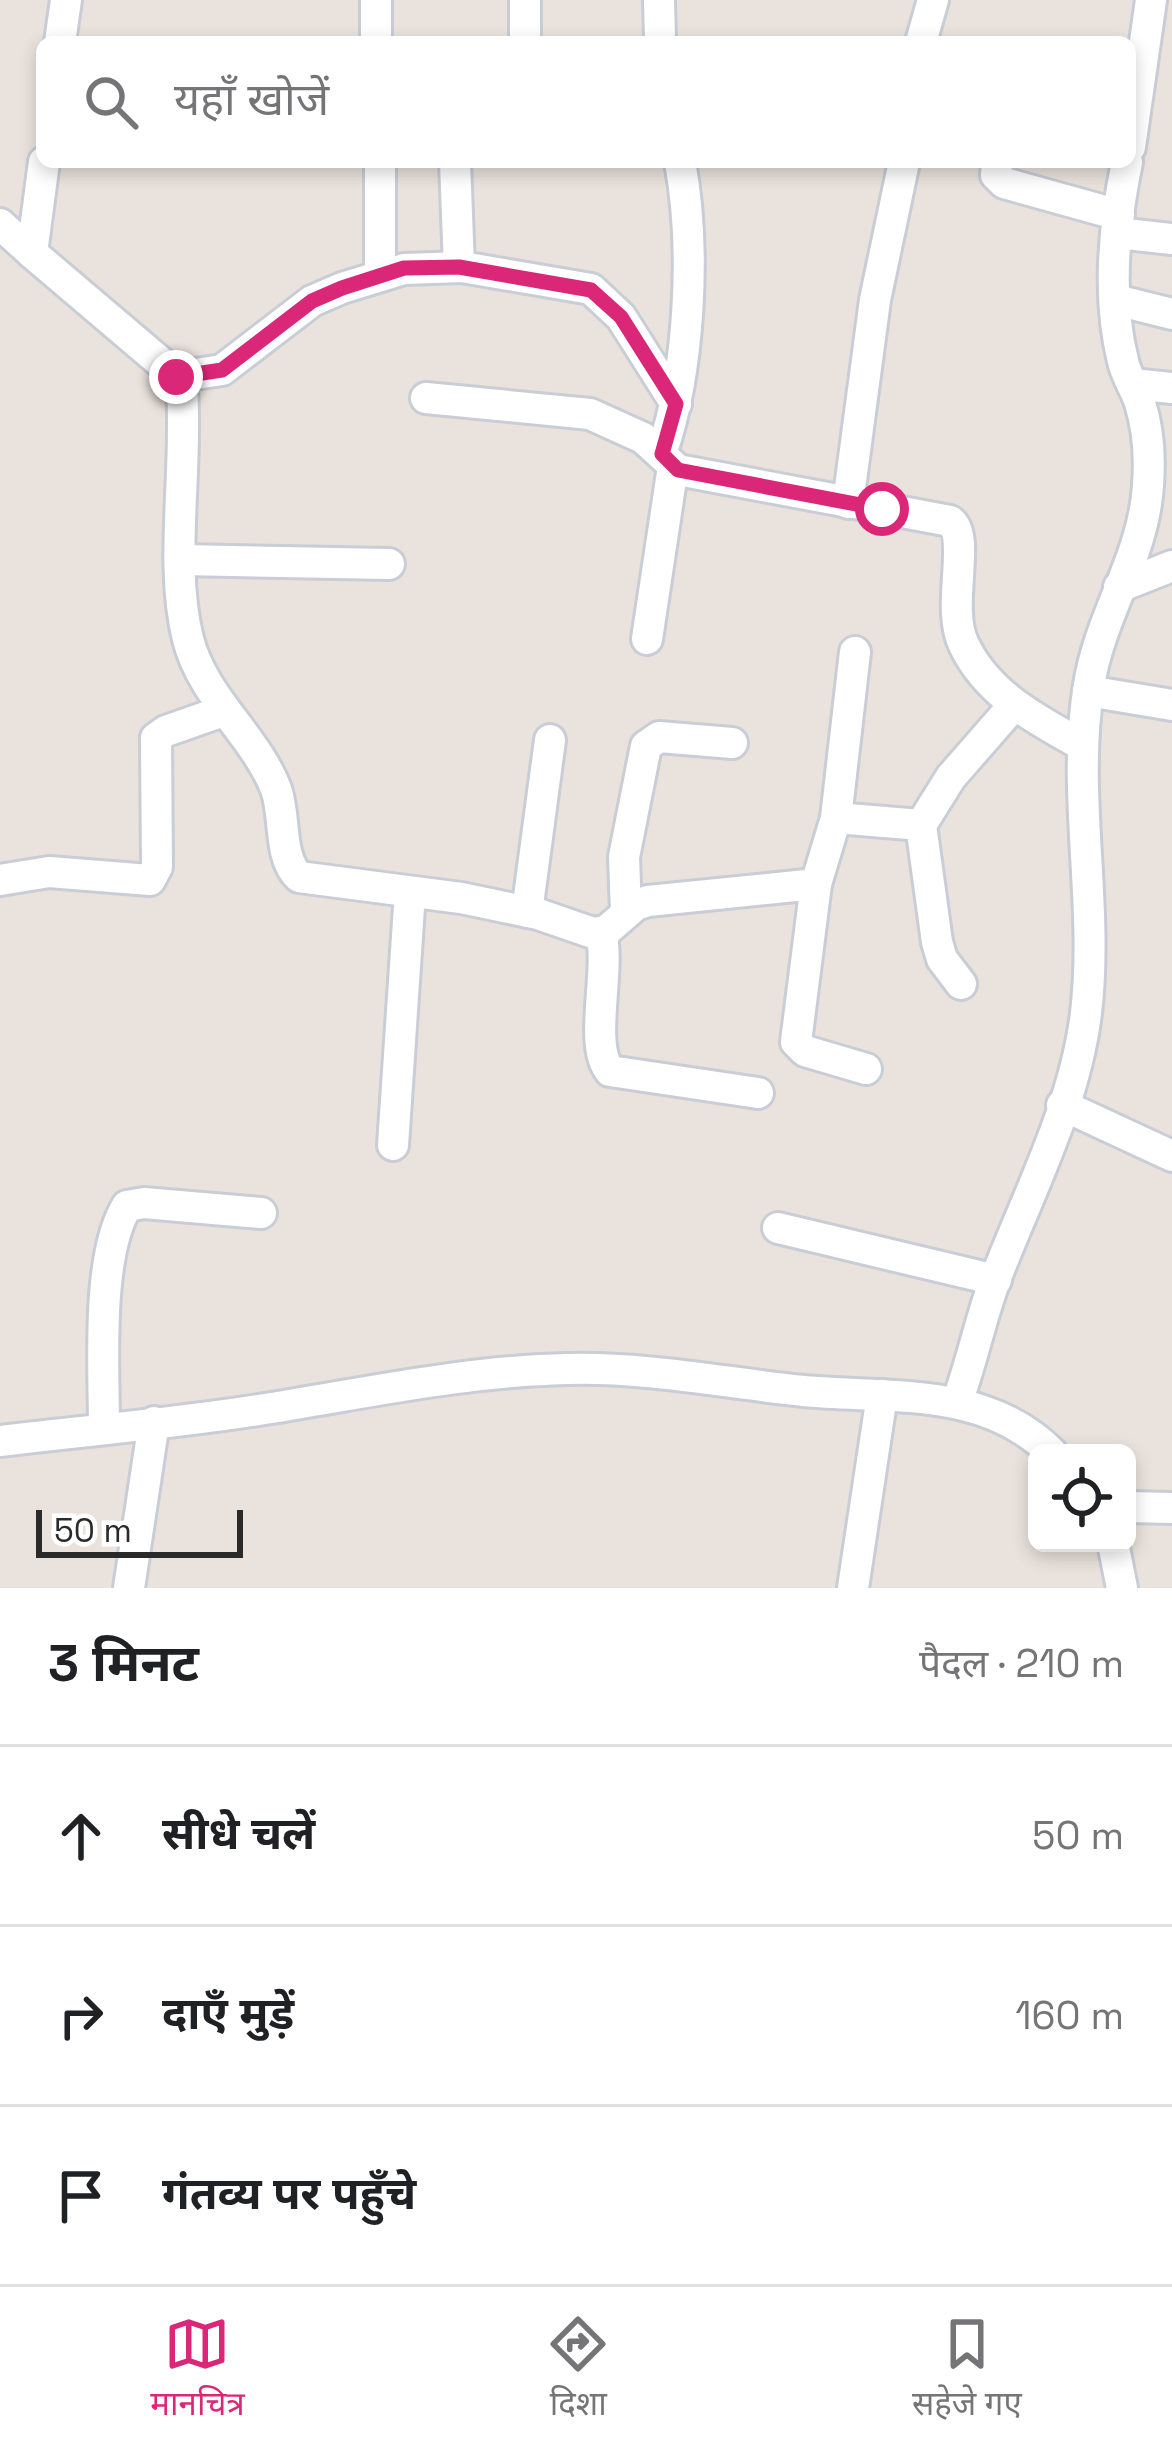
<!DOCTYPE html>
<html lang="hi">
<head>
<meta charset="utf-8">
<style>
  :root { --surface:#fff; --page:#f6f6f6; --text:#202124; --muted:#757577; --line:#e0e0e0; --accent:#db2777 }
  body { margin:0; font-family:"Space Grotesk","Noto Sans Devanagari",sans-serif; background:var(--page); color:var(--text) }
  .controls { position:absolute; right:36px; bottom:36px; display:grid; overflow:hidden; border-radius:18px; box-shadow:0 6px 18px #0003 }
  .controls button { width:108px; height:108px; display:grid; place-items:center; padding:0; border:0; border-bottom:3px solid var(--line); background:var(--surface); color:var(--text); font:60px sans-serif }
  .scale { position:absolute; left:36px; bottom:30px; width:207px; box-sizing:border-box; padding-left:12px; border:6px solid #2a2a2a; border-top:0; font-size:33px; line-height:42px; white-space:nowrap; color:#2a2a2a; -webkit-text-stroke:9px #fff; paint-order:stroke }
  .stop { position:absolute; width:36px; height:36px; margin:-27px; border:9px solid #db2777; border-radius:50%; background:#fff }
  .stop.end { background:#db2777; border-color:#fff; box-shadow:0 3px 12px #0008 }
  .list { margin:0; padding:0; list-style:none }
  h2 { display:flex; justify-content:space-between; align-items:center; height:156px; margin:0; padding:0 48px; font-size:51px }
  h2 small { font-size:39px; font-weight:400; color:var(--muted) }
  .list li { display:grid; grid-template-columns:78px 1fr auto; gap:36px; align-items:center; box-sizing:border-box; height:180px; padding:0 48px; border-top:3px solid var(--line) }
  .list b { display:block; font-size:45px; white-space:nowrap }
  .list em { font-size:39px; font-style:normal; color:var(--muted) }
  .icon { flex:none; width:66px; height:66px; fill:none; stroke:currentColor; stroke-width:2; stroke-linecap:round; stroke-linejoin:round }
  .map { position:relative; flex:none; width:1172px; height:1588px; overflow:hidden }
  .search { position:absolute; background:var(--surface); box-shadow:0 6px 18px #0003; left:36px; right:36px; top:36px; height:132px; display:flex; align-items:center; gap:30px; box-sizing:border-box; padding:0 42px; border-radius:18px; color:var(--muted); font-size:45px }
  .sheet { height:696px; background:var(--surface) }
  nav { display:flex; justify-content:space-around; align-items:center; box-sizing:border-box; height:168px; border-top:3px solid var(--line); background:var(--surface); font-size:33px; color:var(--muted) }
  nav a { display:grid; justify-items:center; gap:6px }
  nav .on { color:var(--accent) }
  .map>svg:first-child { display:block }
  .lines { fill:none; stroke-linecap:round; stroke-linejoin:round }
  .minor-casing { stroke:#c9cdd6; stroke-width:36 }
  .minor { stroke:#fff; stroke-width:30 }
  .route { stroke:#db2777; stroke-width:15 }
</style>
</head>
<body>
<div class="map">
<svg width="1172" height="1588" viewBox="0 0 1172 1588">
  <rect width="100%" height="100%" fill="#eae3dd"/>
  <g class="lines">
    <g class="minor-casing">
      <g id="minor">
        <polyline points="376,0 376,42"/>
        <polyline points="525,0 525,42"/>
        <polyline points="659,0 660,42"/>
        <polyline points="60,42 66,0"/>
        <polyline points="921,42 933,0"/>
        <polyline points="1130,147 1151,0"/>
        <polyline points="380,162 380,274"/>
        <polyline points="455,162 459,267"/>
        <polyline points="997,162 996,175 1004,183 1119,215"/>
        <polyline points="0,224 32,253 44,162"/>
        <polyline points="1117,233 1172,239"/>
        <path d="M32,253L165,366L182,390C188,469 169,564 188,639C203,698 255,735 276,789C286,816 278,857 299,877L461,898L538,914L593,933L606,931L636,905L648,901L816,884L836,818L921,825L951,777L1014,705"/>
        <polyline points="1116,300 1172,314"/>
        <polyline points="176,377 222,370 312,301 342,288 404,269 462,267 591,289 621,317 676,404"/>
        <polyline points="1132,384 1172,388"/>
        <path d="M426,398L590,414L643,438L678,470L950,521C972,537 945,607 964,645C988,695 1036,719 1082,745"/>
        <path d="M661,454C690,371 696,248 680,162"/>
        <polyline points="848,503 875,300 904,162"/>
        <polyline points="182,560 389,564"/>
        <polyline points="1119,587 1172,566"/>
        <polyline points="647,639 673,466"/>
        <polyline points="1088,691 1172,705"/>
        <polyline points="836,818 855,652"/>
        <polyline points="921,825 937,942 942,959 961,984"/>
        <polyline points="0,880 49,872 150,880 157,867 156,738 166,731 223,711"/>
        <polyline points="816,884 796,1042 805,1051 866,1069"/>
        <polyline points="527,912 550,740"/>
        <polyline points="626,913 624,857 646,746 659,737 732,743"/>
        <path d="M601,932C611,971 588,1045 610,1071L758,1093"/>
        <polyline points="1062,1105 1172,1156"/>
        <polyline points="393,1145 410,892"/>
        <polyline points="778,1228 996,1280"/>
        <path d="M957,1402C972,1362 980,1320 995,1280C1028,1194 1075,1105 1086,1013C1099,903 1071,793 1089,685C1100,615 1144,556 1148,485C1150,458 1148,428 1140,403C1136,389 1126,376 1123,361C1107,298 1114,225 1127,162"/>
        <path d="M104,1428C104,1369 96,1256 127,1206L144,1203L261,1213"/>
        <path d="M0,1441C90,1430 181,1423 271,1408C370,1392 468,1371 568,1369C647,1367 726,1383 804,1391C891,1399 985,1386 1052,1453"/>
        <polyline points="1127,1507 1172,1508"/>
        <polyline points="1113,1543 1122,1588"/>
        <polyline points="129,1588 154,1422"/>
        <polyline points="853,1588 882,1395"/>
      </g>
    </g>
    <use href="#minor" class="minor"/>
  </g>
  <g class="lines">
    <polyline class="route" points="176,377 222,370 312,301 342,288 404,268 459,267 591,290 621,317 676,404 662,454 678,470 882,509"/>
  </g>
</svg>
<div class="controls">
<button><svg class="icon" aria-label="locate" viewBox="0 0 24 24"><circle cx="12" cy="12" r="6"/><path d="M12 2v4M12 18v4M2 12h4M18 12h4"/></svg></button>
</div>
<div class="scale">50 m</div>
<div class="stop" style="left:882px;top:509px"></div>
<div class="stop end" style="left:176px;top:377px"></div>
<div class="search"><svg class="icon" aria-label="search" viewBox="0 0 24 24"><circle cx="10" cy="10" r="6"/><path d="M15 15l6 6"/></svg>यहाँ खोजें</div>
</div>
<section class="sheet">
<h2>3 मिनट<small>पैदल · 210 m</small></h2>
<ul class="list">
<li><svg class="icon" aria-label="ahead" viewBox="0 0 24 24"><path d="M12 20V5M6 11l6-6 6 6"/></svg><div><b>सीधे चलें</b></div><em>50 m</em></li>
<li><svg class="icon" aria-label="right" viewBox="0 0 24 24"><path d="M7 20v-9h11M14 6l5 5-5 5"/></svg><div><b>दाएँ मुड़ें</b></div><em>160 m</em></li>
<li><svg class="icon" aria-label="arrive" viewBox="0 0 24 24"><path d="M6 21V4h12l-3 4 3 4H6"/></svg><div><b>गंतव्य पर पहुँचे</b></div></li>
</ul>
</section>
<nav>
<a class="on"><svg class="icon" aria-label="map" viewBox="0 0 24 24"><path d="M3 6l6-2 6 2 6-2v14l-6 2-6-2-6 2zM9 4v14M15 6v14"/></svg>मानचित्र</a>
<a><svg class="icon" aria-label="directions" viewBox="0 0 24 24"><path d="M12 3l9 9-9 9-9-9zM9 14v-3h6M13 9l2 2-2 2"/></svg>दिशा</a>
<a><svg class="icon" aria-label="saved" viewBox="0 0 24 24"><path d="M7 4h10v16l-5-4-5 4z"/></svg>सहेजे गए</a>
</nav>
</body>
</html>
